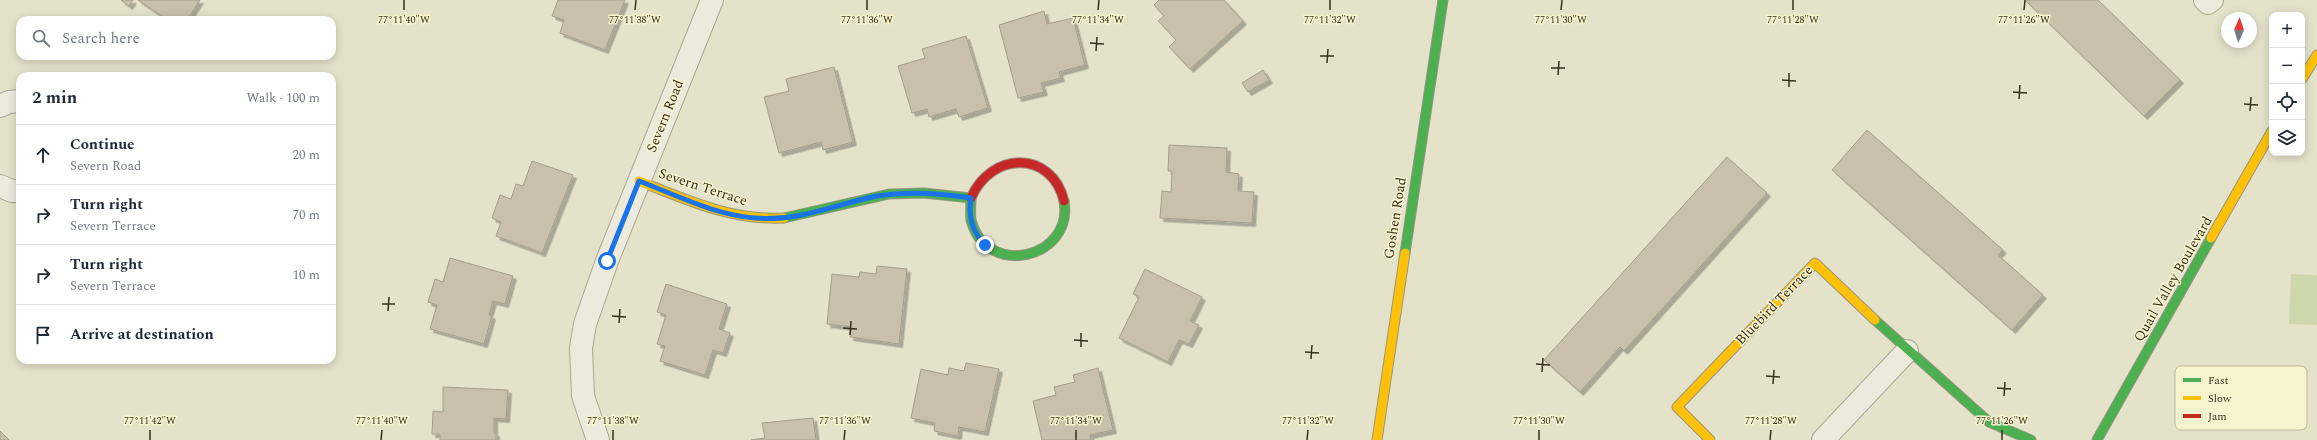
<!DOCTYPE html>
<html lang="en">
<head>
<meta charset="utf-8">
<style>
  :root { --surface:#fff; --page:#f2f2f3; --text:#1f2937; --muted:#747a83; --line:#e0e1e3 }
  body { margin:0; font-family:Spectral,serif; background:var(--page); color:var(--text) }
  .controls { position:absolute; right:12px; top:12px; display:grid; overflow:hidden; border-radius:8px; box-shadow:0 2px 10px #0003 }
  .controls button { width:36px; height:36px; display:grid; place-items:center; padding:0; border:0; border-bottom:1px solid var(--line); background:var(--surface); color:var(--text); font:20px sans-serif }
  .compass { position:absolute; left:2221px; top:12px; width:36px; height:36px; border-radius:50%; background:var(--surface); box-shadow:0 2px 10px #0003; rotate:3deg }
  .stop { position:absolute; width:12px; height:12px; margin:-9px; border:3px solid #1a73e8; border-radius:50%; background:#fff }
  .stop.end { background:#1a73e8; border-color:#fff; box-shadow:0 1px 4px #0008 }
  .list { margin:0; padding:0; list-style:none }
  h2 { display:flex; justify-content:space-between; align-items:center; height:52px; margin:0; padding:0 16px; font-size:17px }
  h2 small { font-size:13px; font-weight:400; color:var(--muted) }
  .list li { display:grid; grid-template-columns:26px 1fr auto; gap:12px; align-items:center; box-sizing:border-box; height:60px; padding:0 16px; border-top:1px solid var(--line) }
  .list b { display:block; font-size:15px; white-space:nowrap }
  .list p { margin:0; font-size:13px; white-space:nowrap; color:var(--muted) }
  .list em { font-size:13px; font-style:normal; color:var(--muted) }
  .icon { flex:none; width:22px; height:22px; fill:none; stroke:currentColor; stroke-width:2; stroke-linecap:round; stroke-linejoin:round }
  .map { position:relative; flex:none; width:2317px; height:440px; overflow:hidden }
  .search { position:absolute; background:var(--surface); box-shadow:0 2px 10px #0003; left:16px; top:16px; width:320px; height:44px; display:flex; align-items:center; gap:10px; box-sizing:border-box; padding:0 14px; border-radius:12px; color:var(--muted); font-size:15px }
  .panel { position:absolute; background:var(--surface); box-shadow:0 2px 10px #0003; left:16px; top:72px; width:320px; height:292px; border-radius:12px }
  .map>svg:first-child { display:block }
  .green { fill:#ced7ac }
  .building { fill:#c9c0ab; stroke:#a59d8a; filter:url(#shadow) }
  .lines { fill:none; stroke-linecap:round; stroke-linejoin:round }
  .street-casing { stroke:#aaa694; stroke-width:24 }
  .fast-casing { stroke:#999584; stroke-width:11 }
  .slow-casing { stroke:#999584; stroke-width:11 }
  .jam-casing { stroke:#999584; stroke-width:11 }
  .street { stroke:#eceadd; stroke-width:22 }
  .fast { stroke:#4caf50; stroke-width:9 }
  .slow { stroke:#ffc107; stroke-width:9 }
  .jam { stroke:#c62828; stroke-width:9 }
  .route { stroke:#1a73e8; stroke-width:5 }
  .ticks { fill:none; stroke:#382f1c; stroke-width:1.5 }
  .labels { text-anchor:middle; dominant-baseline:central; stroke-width:3; stroke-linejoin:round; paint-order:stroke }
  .street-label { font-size:14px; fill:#382f1c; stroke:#f7f3cf }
  .key { fill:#f7f3cf; stroke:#beb899; stroke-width:1 }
  .key-label { font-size:11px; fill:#382f1c }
  .ticks-label { font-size:10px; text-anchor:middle; fill:#382f1c; stroke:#f7f3cf; stroke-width:3; stroke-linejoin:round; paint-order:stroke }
</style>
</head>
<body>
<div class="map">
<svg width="2317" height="440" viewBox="0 0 2317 440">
  <defs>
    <filter id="shadow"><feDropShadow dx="3.5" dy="3.5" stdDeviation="0" flood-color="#0004"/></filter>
  </defs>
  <rect width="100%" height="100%" fill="#e5e2ca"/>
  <polygon class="green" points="2291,274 2317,275 2317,325 2289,324"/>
  <g class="building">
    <polygon points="121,0 133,0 129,6"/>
    <polygon points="138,0 200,0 187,20 168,20"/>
    <polygon points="558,0 625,0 605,50 560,33 564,20 552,16"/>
    <polygon points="1159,0 1224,0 1243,21 1190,69 1169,47 1176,40 1158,21 1164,16 1154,5"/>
    <polygon points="2025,0 2098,0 2180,80 2144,116"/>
    <polygon points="1044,11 1047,24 1073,18 1085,65 1059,72 1061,78 1041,83 1044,92 1018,98 999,25"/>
    <polygon points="966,36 988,108 959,117 956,109 929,117 927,109 912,113 898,66 925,58 922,49"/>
    <polygon points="834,67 853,142 823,150 821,142 779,153 764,97 789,91 786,79"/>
    <polygon points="1263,70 1269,80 1248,92 1242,83"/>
    <polygon points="1867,130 2003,250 1998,255 2043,295 2012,330 1832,170"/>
    <polygon points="1169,145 1227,148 1226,172 1239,174 1238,191 1254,192 1252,223 1160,218 1162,191 1171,192 1172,171 1168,171"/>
    <polygon points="1727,157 1767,193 1624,351 1620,347 1580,392 1544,360"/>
    <polygon points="532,161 573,175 542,253 496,236 501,222 492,218 500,195 511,199 516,184 523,186"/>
    <polygon points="450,258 513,276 505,304 493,301 489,315 492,316 484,344 430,329 437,305 428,302 435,279 443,282"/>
    <polygon points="877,266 907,269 899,344 850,337 852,327 827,324 832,274 859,277 860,272 876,274"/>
    <polygon points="1145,269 1202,297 1190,321 1199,325 1189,344 1179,340 1168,362 1119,338 1139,297 1133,294"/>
    <polygon points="666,284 727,304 719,329 730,333 723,353 713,350 705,375 660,361 665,346 657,344 666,315 657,312"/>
    <polygon points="966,363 999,369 985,432 959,427 958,436 934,431 935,423 911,418 921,369 948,375 949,368 964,371"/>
    <polygon points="1098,368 1113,430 1090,435 1091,440 1042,440 1033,401 1056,395 1054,387 1075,382 1073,375"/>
    <polygon points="443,387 508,390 506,419 494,418 494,433 496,433 496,440 440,440 440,434 432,434 433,411 443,412"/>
    <polygon points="813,418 816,440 751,440 765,438 762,423"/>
    <polygon points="0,431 9,440 0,440"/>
  </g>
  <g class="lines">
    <g class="street-casing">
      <g id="street">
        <polyline points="2205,0 2208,3 2212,0"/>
        <polyline points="0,106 9,102 20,101"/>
        <polyline points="0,186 12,191 20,191"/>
        <polyline points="598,440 583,396 581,348 585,324 607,261 712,0"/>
        <polyline points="1823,440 1907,351"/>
      </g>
    </g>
    <g class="fast-casing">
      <g id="fast">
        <path d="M784,218L889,194L924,193L971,198C971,205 970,213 971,220C986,279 1074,259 1064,201"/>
        <polyline points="1405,253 1443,0"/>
        <polyline points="1875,320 1989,422 2031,440"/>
        <polyline points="2097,440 2211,238"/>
      </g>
    </g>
    <g class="slow-casing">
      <g id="slow">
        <polyline points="2302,79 2317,55"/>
        <path d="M639,181C687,200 732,221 784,218"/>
        <polyline points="2211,238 2272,131"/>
        <polyline points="1377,440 1405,253"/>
        <polyline points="1710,440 1677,407 1815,263 1875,320"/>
      </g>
    </g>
    <g class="jam-casing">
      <path id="jam" d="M971,198C991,151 1052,150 1064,201"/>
    </g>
    <use href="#street" class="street"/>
    <use href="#fast" class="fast"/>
    <use href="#slow" class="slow"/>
    <use href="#jam" class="jam"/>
  </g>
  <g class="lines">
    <path class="route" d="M607,261L639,181C676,195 715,215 755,218C798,222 836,204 877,196C908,191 940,193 971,198C968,217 972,231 985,245"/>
  </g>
  <path class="ticks" d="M404,10V0M635,10L636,0M867,10V0M1098,10L1099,0M1330,10V0M1561,10L1562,0M1793,10V0M2024,10L2025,0M1090,43L1104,44M1096,51L1097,37M1320,56H1334M1327,63L1328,49M1551,68H1565M1558,75L1559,61M1782,80L1796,81M1789,87V73M2013,92L2027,93M2019,99L2020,85M2244,104L2258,105M2250,111L2251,97M382,304H395M388,311L389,297M612,316L626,317M619,323L620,309M843,328L857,329M850,335L851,321M1074,340L1088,341M1081,347V333M1305,352L1319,353M1311,359L1312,345M1536,364L1550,365M1542,372L1543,358M1766,376L1780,377M1773,384L1774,370M1997,388L2011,389M2004,396L2005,382M150,440V430M381,440L382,430M613,440V430M844,440L845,430M1076,440V430M1307,440L1308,430M1539,440V430M1770,440L1771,430M2002,440V430"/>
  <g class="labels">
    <g class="street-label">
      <text transform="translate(665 116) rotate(-68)">Severn Road</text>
      <text transform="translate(703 187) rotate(18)">Severn Terrace</text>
      <text transform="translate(1395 218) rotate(-81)">Goshen Road</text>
      <text transform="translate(2173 279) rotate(-60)">Quail Valley Boulevard</text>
      <text transform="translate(1774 305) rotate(-46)">Bluebird Terrace</text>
    </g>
  </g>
  <rect x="2175" y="366" width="132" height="64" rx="6" class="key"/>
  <rect x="2183" y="378" width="18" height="4" fill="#4caf50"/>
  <rect x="2183" y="396" width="18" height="4" fill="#ffc107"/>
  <rect x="2183" y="414" width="18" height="4" fill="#c62828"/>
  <g class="key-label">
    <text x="2208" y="384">Fast</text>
    <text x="2208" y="402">Slow</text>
    <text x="2208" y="420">Jam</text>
  </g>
  <g class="ticks-label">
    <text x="404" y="23">77°11'40"W</text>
    <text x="635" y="23">77°11'38"W</text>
    <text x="867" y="23">77°11'36"W</text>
    <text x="1098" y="23">77°11'34"W</text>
    <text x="1330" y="23">77°11'32"W</text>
    <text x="1561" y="23">77°11'30"W</text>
    <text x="1793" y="23">77°11'28"W</text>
    <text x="2024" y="23">77°11'26"W</text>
    <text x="150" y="424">77°11'42"W</text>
    <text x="382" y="424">77°11'40"W</text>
    <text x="613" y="424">77°11'38"W</text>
    <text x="845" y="424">77°11'36"W</text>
    <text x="1076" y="424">77°11'34"W</text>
    <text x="1308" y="424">77°11'32"W</text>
    <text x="1539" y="424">77°11'30"W</text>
    <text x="1771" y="424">77°11'28"W</text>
    <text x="2002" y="424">77°11'26"W</text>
  </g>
</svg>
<div class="controls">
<button>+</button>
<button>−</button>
<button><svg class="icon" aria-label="locate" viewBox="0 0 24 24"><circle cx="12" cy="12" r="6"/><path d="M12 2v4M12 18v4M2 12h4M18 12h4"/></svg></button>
<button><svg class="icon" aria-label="layers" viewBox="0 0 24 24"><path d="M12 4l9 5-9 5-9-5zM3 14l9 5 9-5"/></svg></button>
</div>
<svg class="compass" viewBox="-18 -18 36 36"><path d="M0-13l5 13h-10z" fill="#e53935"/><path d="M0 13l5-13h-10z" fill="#747a83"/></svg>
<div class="stop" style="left:607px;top:261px"></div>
<div class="stop end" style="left:985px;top:245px"></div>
<div class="search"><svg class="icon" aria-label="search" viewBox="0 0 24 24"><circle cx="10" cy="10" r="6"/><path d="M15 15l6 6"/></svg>Search here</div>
<section class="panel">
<h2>2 min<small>Walk · 100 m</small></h2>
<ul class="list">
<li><svg class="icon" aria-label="ahead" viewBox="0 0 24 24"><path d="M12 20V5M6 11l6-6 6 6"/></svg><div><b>Continue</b><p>Severn Road</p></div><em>20 m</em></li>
<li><svg class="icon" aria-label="right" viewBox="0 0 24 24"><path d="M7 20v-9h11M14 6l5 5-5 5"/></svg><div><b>Turn right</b><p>Severn Terrace</p></div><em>70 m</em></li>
<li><svg class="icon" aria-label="right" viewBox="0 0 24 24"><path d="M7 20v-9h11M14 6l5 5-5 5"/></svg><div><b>Turn right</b><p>Severn Terrace</p></div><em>10 m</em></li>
<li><svg class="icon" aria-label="arrive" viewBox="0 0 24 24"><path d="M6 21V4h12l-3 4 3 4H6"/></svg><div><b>Arrive at destination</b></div></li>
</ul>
</section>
</div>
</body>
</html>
